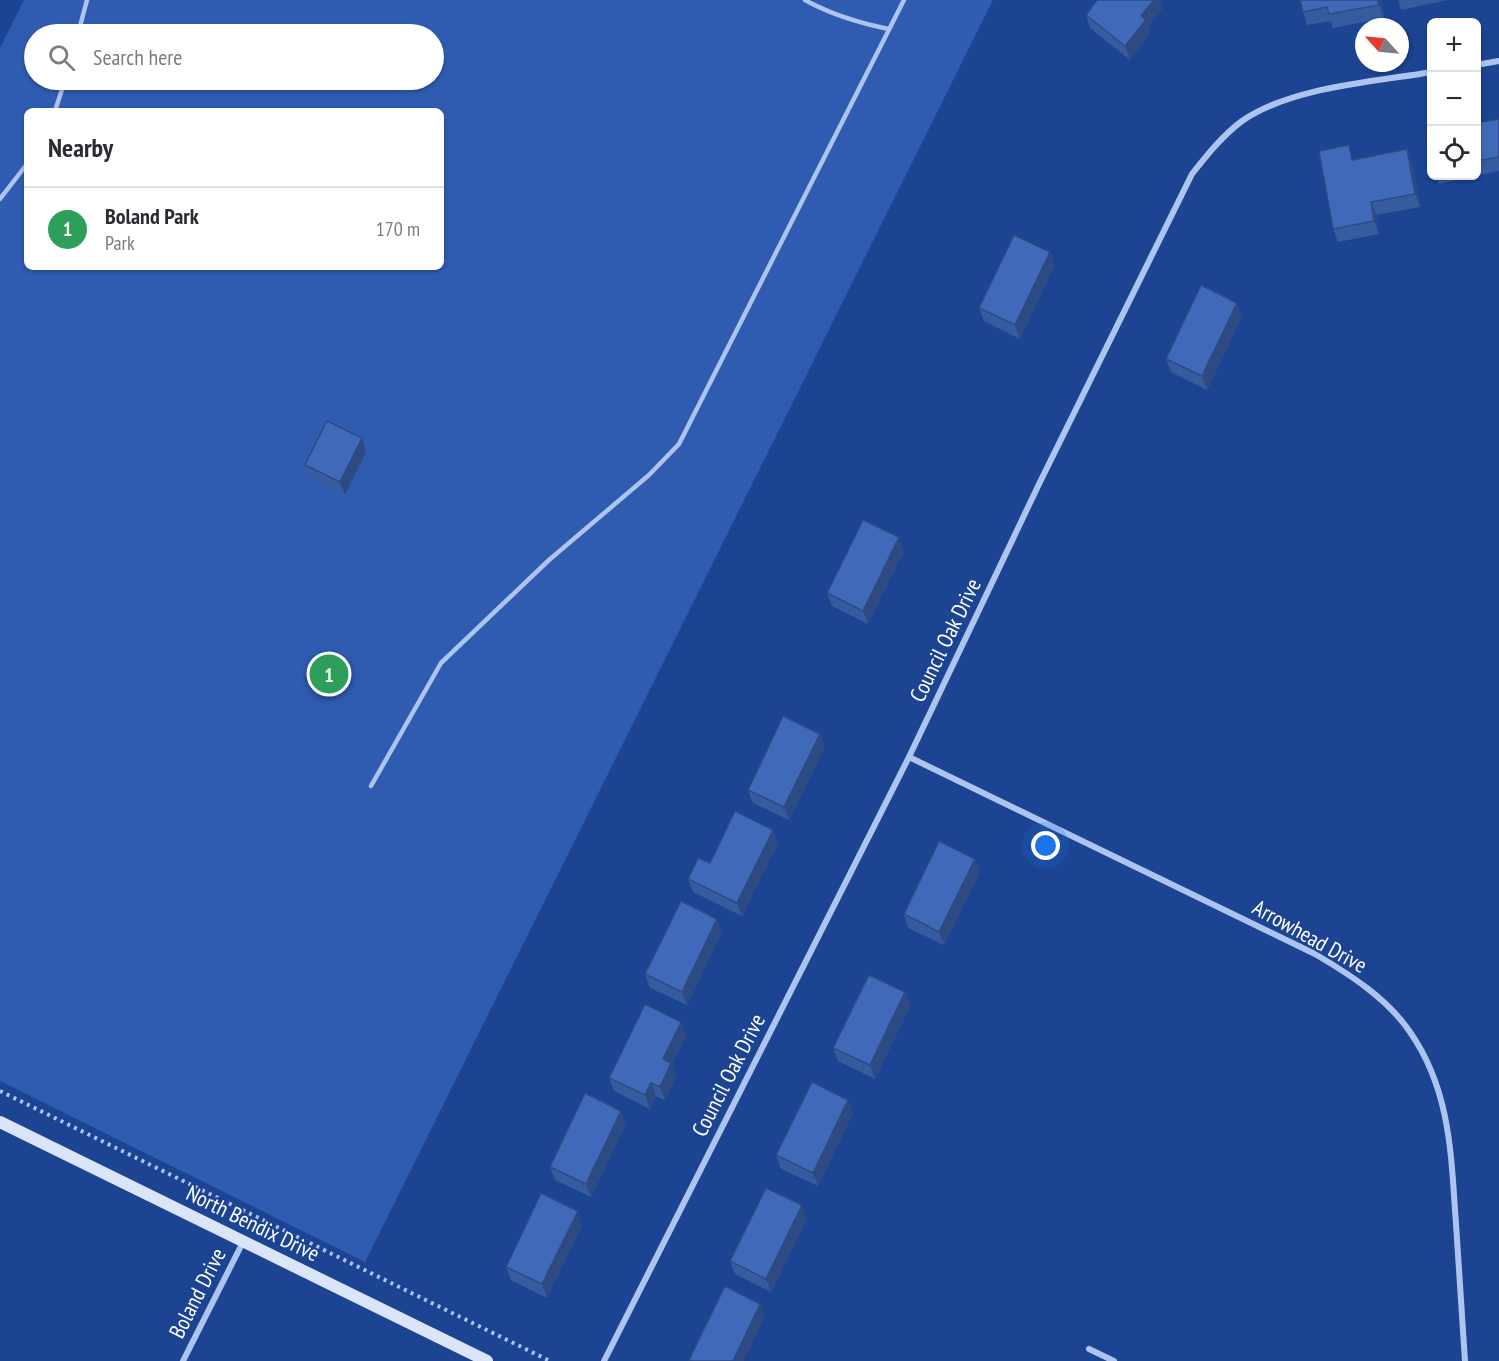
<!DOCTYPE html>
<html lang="en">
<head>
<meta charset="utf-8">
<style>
  :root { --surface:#fff; --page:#f2f2f3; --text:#2b2b33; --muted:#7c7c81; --line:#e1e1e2; --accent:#8a7e4c }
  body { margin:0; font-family:"PT Sans Narrow",sans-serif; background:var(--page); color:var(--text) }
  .controls { position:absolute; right:18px; top:18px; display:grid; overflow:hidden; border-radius:9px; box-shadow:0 2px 4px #0004 }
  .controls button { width:54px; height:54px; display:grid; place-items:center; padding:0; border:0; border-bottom:2px solid var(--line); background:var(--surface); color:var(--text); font:30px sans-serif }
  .compass { position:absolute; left:1355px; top:18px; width:54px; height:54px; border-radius:50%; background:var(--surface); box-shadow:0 2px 4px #0004; rotate:297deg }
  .you { position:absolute; left:1046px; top:846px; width:21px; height:21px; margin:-15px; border:4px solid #fff; border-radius:50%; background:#1a73e8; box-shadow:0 0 0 9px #1a73e833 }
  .badge { display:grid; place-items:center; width:39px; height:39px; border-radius:50%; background:var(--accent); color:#fff; font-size:20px; font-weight:700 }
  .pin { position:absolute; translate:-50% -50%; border:3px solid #fff; box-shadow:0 2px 6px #0006 }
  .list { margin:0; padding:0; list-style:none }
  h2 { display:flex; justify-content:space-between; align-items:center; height:78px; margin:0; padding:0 24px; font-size:26px }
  h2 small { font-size:20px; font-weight:400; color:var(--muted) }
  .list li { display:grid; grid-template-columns:39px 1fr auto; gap:18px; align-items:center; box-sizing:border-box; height:84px; padding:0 24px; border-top:2px solid var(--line) }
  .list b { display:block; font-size:22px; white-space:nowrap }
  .list p { margin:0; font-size:20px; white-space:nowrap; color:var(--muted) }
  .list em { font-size:20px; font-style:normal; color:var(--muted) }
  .icon { flex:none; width:33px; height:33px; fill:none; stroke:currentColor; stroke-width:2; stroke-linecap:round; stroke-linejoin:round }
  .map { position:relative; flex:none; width:1499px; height:1361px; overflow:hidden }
  .search { position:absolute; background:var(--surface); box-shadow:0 2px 4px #0004; left:24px; top:24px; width:420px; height:66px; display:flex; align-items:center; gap:15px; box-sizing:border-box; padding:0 21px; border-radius:33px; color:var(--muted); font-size:22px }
  .panel { position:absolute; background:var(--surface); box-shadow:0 2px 4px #0004; left:24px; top:108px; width:420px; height:162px; border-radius:9px }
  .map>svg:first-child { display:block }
  .green { fill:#2f5cb1; fill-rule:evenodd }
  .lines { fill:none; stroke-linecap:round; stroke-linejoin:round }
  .path { stroke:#adc4ef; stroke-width:4; stroke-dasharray:3 4.5; stroke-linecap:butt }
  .lane { stroke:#adc4ef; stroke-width:4.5 }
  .street { stroke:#adc4ef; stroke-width:6 }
  .secondary { stroke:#dae5fa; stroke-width:12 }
  .wall { fill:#375b9f }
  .shaded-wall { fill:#2d4a82 }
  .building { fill:#406ab9; stroke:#2d4a82; stroke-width:1.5 }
  .labels { text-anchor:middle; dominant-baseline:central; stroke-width:4.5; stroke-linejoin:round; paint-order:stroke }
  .street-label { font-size:22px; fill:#fff; stroke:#1c4493 }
</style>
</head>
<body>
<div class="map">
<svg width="1499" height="1361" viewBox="0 0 1499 1361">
  <rect width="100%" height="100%" fill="#1c4493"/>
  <path class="green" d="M24,0H993L365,1262L0,1081V48ZM34,34H434V80H34ZM27,111H441V267H27Z"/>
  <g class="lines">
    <polyline class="path" points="0,1091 550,1361"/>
    <g class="lane">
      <path d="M805,0C832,15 859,23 889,29"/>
      <polyline points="78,34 87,0"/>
      <polyline points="55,111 65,80"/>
      <polyline points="0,199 27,164"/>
      <polyline points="371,786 441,663 549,560 649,475 679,444 904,0"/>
    </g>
    <g class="street">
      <polyline points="1476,65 1499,61"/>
      <path d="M909,757L1315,954C1349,974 1387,998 1410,1032C1451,1091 1451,1156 1456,1224C1459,1270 1462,1315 1465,1361"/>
      <polyline points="1089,1349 1114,1361"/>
      <polyline points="183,1361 243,1242"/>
      <path d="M604,1361L909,757L1040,482L1192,174C1207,155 1222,136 1242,121C1291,87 1373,82 1432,72"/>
    </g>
    <polyline class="secondary" points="0,1122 487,1361"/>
  </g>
  <g class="wall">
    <polygon points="1097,0 1163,0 1160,4 1162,9 1148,27 1150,33 1130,60 1090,28 1086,15"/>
    <polygon points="1300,0 1381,0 1384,18 1333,28 1331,21 1307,25 1303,12"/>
    <polygon points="1398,0 1448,0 1401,10"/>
    <polygon points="1499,119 1499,171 1439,184 1436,176 1476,176 1476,123"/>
    <polygon points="1354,159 1412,163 1420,207 1376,215 1379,234 1338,242 1333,229"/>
    <polygon points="1055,265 1020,339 984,321 979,308"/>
    <polygon points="1242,316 1207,390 1171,372 1166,359"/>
    <polygon points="362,438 366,452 345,495 310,478 305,465"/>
    <polygon points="904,551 868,624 832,606 827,593"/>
    <polygon points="825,747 789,820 753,803 748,790"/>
    <polygon points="773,830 778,843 742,916 693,892 688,879 710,863"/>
    <polygon points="975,859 980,872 944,945 908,928 904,914"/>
    <polygon points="722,932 687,1005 650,988 645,974"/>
    <polygon points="905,992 910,1006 875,1079 838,1061 833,1048"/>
    <polygon points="686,1036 672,1064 676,1076 665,1100 656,1096 650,1109 614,1091 609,1078"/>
    <polygon points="853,1113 818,1186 781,1169 776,1155"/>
    <polygon points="626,1124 591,1197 555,1180 550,1167"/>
    <polygon points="807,1219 771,1292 735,1274 730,1261"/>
    <polygon points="582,1225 547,1298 511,1280 506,1267"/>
  </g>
  <g class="shaded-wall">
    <polygon points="1154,0 1163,0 1160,4 1162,9 1148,27 1150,33 1130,60 1125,46 1141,16"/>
    <polygon points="1378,0 1381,0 1384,18 1379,5"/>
    <polygon points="1407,149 1412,163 1420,207 1415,194"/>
    <polygon points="1371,202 1376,215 1379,234 1374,221"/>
    <polygon points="1050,252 1055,265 1020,339 1015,325"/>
    <polygon points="1237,303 1242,316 1207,390 1202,376"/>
    <polygon points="362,438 366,452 345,495 340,482"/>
    <polygon points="899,537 904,551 868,624 863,611"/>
    <polygon points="820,734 825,747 789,820 784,807"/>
    <polygon points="773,830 778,843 742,916 737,903"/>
    <polygon points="975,859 980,872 944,945 939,932"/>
    <polygon points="717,919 722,932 687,1005 682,992"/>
    <polygon points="905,992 910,1006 875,1079 870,1065"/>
    <polygon points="681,1022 686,1036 672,1064 676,1076 665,1100 660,1087 663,1059"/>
    <polygon points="651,1083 656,1096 650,1109 645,1095"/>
    <polygon points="848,1100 853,1113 818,1186 813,1173"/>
    <polygon points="621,1111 626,1124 591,1197 586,1184"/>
    <polygon points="802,1205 807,1219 771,1292 766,1279"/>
    <polygon points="578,1211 582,1225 547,1298 542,1284"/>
    <polygon points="760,1304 765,1317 744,1361 733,1361"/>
  </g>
  <g class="building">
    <polygon points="1097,0 1154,0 1141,16 1146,20 1125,46 1086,15"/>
    <polygon points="1300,0 1378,0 1379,5 1329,14 1327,7 1303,12"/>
    <polygon points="1499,119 1499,157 1476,161 1476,123"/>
    <polygon points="1431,133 1431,159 1426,134"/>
    <polygon points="1349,145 1352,160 1407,149 1415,194 1371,202 1374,221 1333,229 1319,151"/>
    <polygon points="1014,235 1050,252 1015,325 979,308"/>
    <polygon points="1201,285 1237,303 1202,376 1166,359"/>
    <polygon points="327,421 362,438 340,482 305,465"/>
    <polygon points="863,520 899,537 863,611 827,593"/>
    <polygon points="783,716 820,734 784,807 748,790"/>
    <polygon points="735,811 773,830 737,903 688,879 698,858 710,863"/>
    <polygon points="939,841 975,859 939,932 904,914"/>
    <polygon points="681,901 717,919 682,992 645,974"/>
    <polygon points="869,975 905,992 870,1065 833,1048"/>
    <polygon points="645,1004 681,1022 663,1059 671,1063 660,1087 651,1083 645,1095 609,1078"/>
    <polygon points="812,1082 848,1100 813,1173 776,1155"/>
    <polygon points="585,1093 621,1111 586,1184 550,1167"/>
    <polygon points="766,1188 802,1205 766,1279 730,1261"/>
    <polygon points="541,1193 578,1211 542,1284 506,1267"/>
    <polygon points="725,1286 760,1304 733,1361 692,1361 689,1360"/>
  </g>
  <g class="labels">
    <g class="street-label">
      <text transform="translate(945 640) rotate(-64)">Council Oak Drive</text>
      <text transform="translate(1310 936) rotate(29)">Arrowhead Drive</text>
      <text transform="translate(728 1075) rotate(-63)">Council Oak Drive</text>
      <text transform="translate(253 1223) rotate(26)">North Bendix Drive</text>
      <text transform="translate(197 1293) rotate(-63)">Boland Drive</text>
    </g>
  </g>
</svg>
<div class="controls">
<button>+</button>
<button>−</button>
<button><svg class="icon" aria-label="locate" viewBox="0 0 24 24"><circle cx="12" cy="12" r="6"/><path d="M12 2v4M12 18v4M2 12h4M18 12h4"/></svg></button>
</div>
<svg class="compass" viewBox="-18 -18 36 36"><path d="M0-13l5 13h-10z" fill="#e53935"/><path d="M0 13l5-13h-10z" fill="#7c7c81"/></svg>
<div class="you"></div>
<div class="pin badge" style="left:329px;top:674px;background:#2e9e5b">1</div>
<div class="search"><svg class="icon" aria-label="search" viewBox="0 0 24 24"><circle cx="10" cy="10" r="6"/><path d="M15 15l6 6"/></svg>Search here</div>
<section class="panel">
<h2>Nearby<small></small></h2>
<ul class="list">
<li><span class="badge" style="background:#2e9e5b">1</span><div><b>Boland Park</b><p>Park</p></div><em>170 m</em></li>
</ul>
</section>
</div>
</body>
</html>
